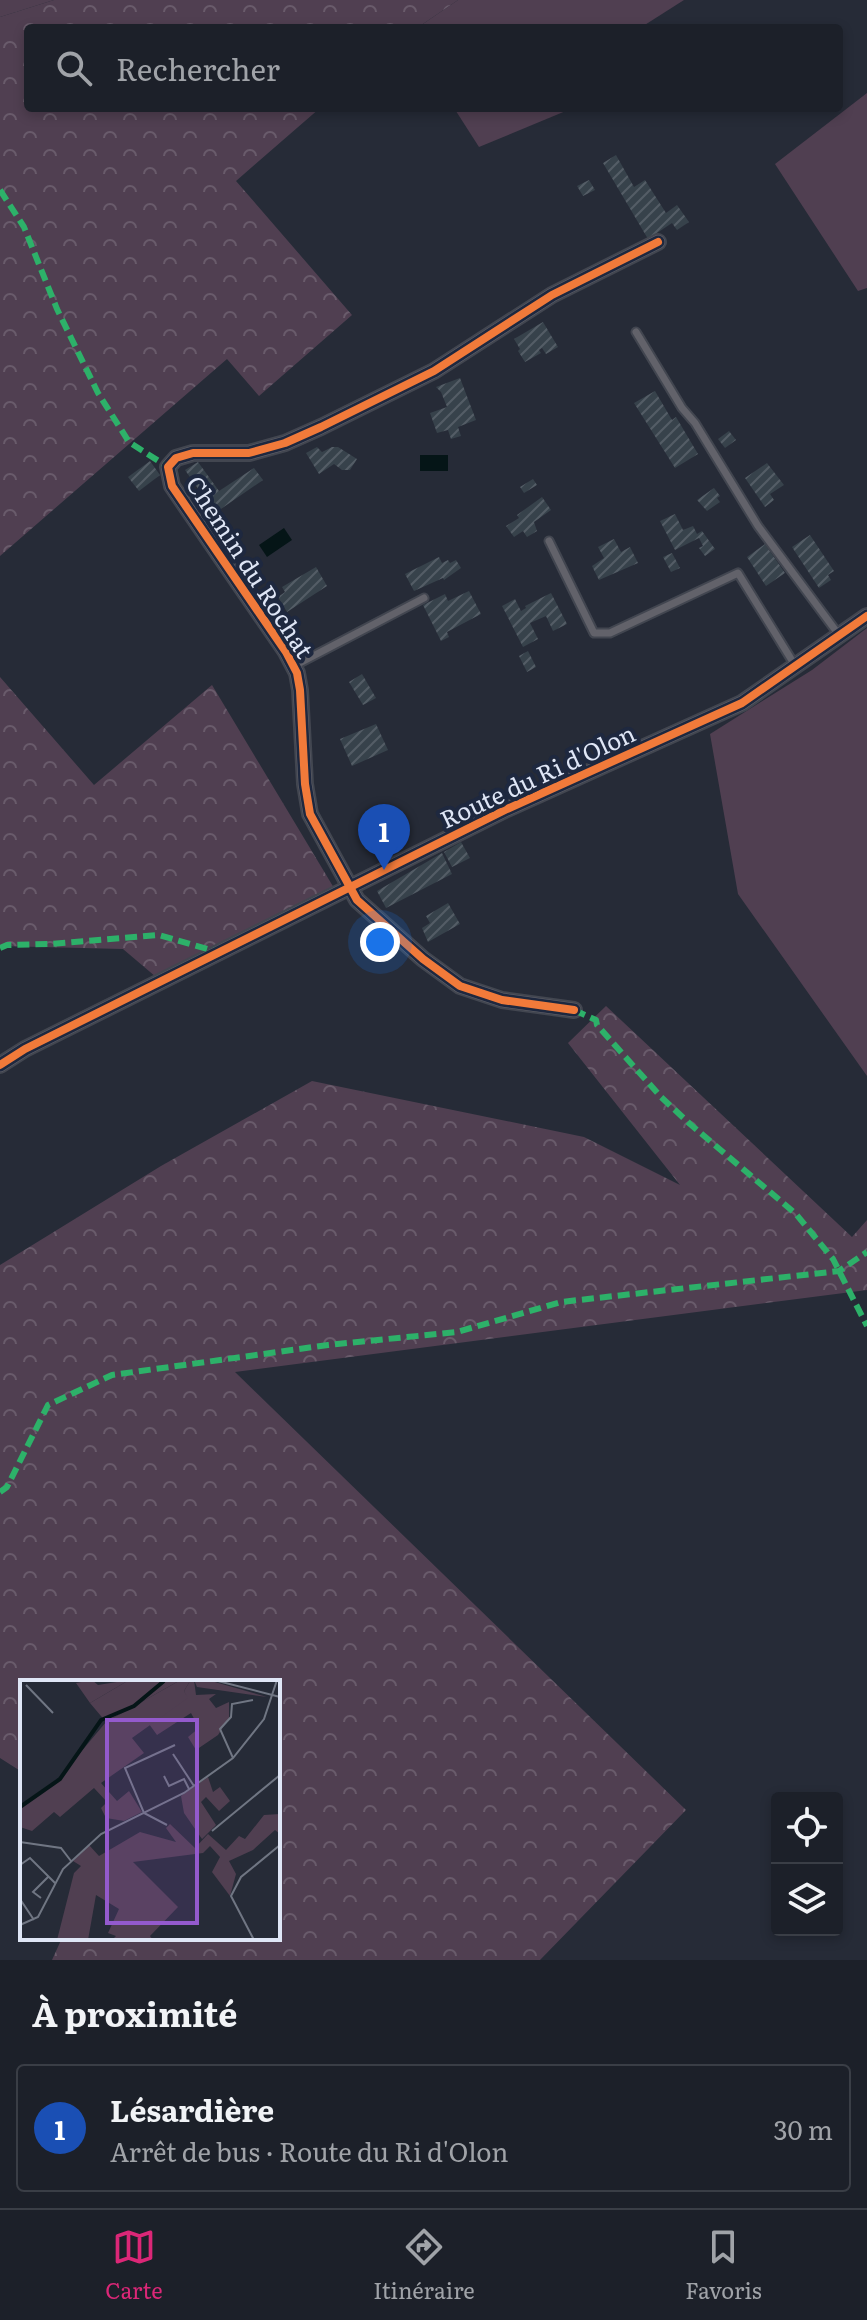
<!DOCTYPE html>
<html lang="fr">
<head>
<meta charset="utf-8">
<style>
  :root { --surface:#1c2029; --page:#292d35; --text:#f1f3f6; --muted:#a0a3a8; --line:#3a3e46; --accent:#db2777 }
  body { margin:0; font-family:Literata,serif; background:var(--page); color:var(--text) }
  .controls { position:absolute; right:24px; bottom:24px; display:grid; overflow:hidden; border-radius:8px; box-shadow:0 4px 12px #0003 }
  .controls button { width:72px; height:72px; display:grid; place-items:center; padding:0; border:0; border-bottom:2px solid var(--line); background:var(--surface); color:var(--text); font:40px sans-serif }
  .you { position:absolute; left:380px; top:942px; width:28px; height:28px; margin:-20px; border:6px solid #fff; border-radius:50%; background:#1a73e8; box-shadow:0 0 0 12px #1a73e833 }
  .badge { display:grid; place-items:center; width:52px; height:52px; border-radius:50%; background:var(--accent); color:#fff; font-size:26px; font-weight:700 }
  .pin { position:absolute; translate:-50% -66px; filter:drop-shadow(0 2px 4px #0008) }
  .pin::after { content:''; position:absolute; top:42px; width:28px; height:24px; background:inherit; clip-path:polygon(0 0,100% 0,50% 100%) }
  .list { margin:0; padding:0; list-style:none }
  h2 { display:flex; justify-content:space-between; align-items:center; height:104px; margin:0; padding:0 32px; font-size:34px }
  h2 small { font-size:26px; font-weight:400; color:var(--muted) }
  .list li { display:grid; grid-template-columns:52px 1fr auto; gap:24px; align-items:center; box-sizing:border-box; height:128px; margin:0 16px 16px; padding:0 16px; border:2px solid var(--line); border-radius:8px }
  .list b { display:block; font-size:30px; white-space:nowrap }
  .list p { margin:0; font-size:26px; white-space:nowrap; color:var(--muted) }
  .list em { font-size:26px; font-style:normal; color:var(--muted) }
  .icon { flex:none; width:44px; height:44px; fill:none; stroke:currentColor; stroke-width:2; stroke-linecap:round; stroke-linejoin:round }
  .map { position:relative; flex:none; width:867px; height:1960px; overflow:hidden }
  .search { position:absolute; background:var(--surface); box-shadow:0 4px 12px #0003; left:24px; right:24px; top:24px; height:88px; display:flex; align-items:center; gap:20px; box-sizing:border-box; padding:0 28px; border-radius:8px; color:var(--muted); font-size:30px }
  .sheet { height:248px; background:var(--surface) }
  nav { display:flex; justify-content:space-around; align-items:center; box-sizing:border-box; height:112px; border-top:2px solid var(--line); background:var(--surface); font-size:22px; color:var(--muted) }
  nav a { display:grid; justify-items:center; gap:4px }
  nav .on { color:var(--accent) }
  .map>svg:first-child { display:block }
  .grass { fill:#503f51 }
  .forest { fill:url(#forest-crowns) }
  .water { fill:#051517 }
  .building { fill:url(#building-hatch) }
  .lines { fill:none; stroke-linecap:round; stroke-linejoin:round }
  .lane-casing { stroke:#424650; stroke-width:11 }
  .street-casing { stroke:#424650; stroke-width:18 }
  .lane { stroke:#62626a; stroke-width:7 }
  .street { stroke:#62626a; stroke-width:14 }
  .quiet { stroke:#2db169; stroke-width:6; stroke-dasharray:12 6; stroke-linecap:butt }
  .cycleway-casing { stroke:#1e283f; stroke-width:13 }
  .cycleway { stroke:#f17a3a; stroke-width:8 }
  .labels { text-anchor:middle; dominant-baseline:central; stroke-width:8; stroke-linejoin:round; paint-order:stroke }
  .street-label { font-size:24px; fill:#dfe6f6; stroke:#1e283f }
  .inset-river { fill:none; stroke:#051517; stroke-width:4 }
  .inset-road { fill:none; stroke:#707683; stroke-width:2 }
  .view { fill:#945acd; fill-opacity:0.15; stroke:#945acd; stroke-width:4 }
  .inset-edge { fill:none; stroke:#dfe6f6; stroke-width:4 }
</style>
</head>
<body>
<div class="map">
<svg width="867" height="1960" viewBox="0 0 867 1960">
  <defs>
    <pattern id="forest-crowns" width="20" height="18" patternUnits="userSpaceOnUse" patternTransform="scale(2)"><rect width="20" height="18" fill="#503f51"/><path d="M2 6a3 3 0 1 1 6 0M12 15a3 3 0 1 1 6 0" fill="none" stroke="#695b6b"/></pattern>
    <pattern id="building-hatch" width="6" height="6" patternUnits="userSpaceOnUse" patternTransform="scale(2)"><rect width="6" height="6" fill="#37424b"/><path d="M-1 1l2-2M0 6l6-6M5 7l2-2" fill="none" stroke="#545d66"/></pattern>
  </defs>
  <rect width="100%" height="100%" fill="#262b37"/>
  <g class="grass">
    <polygon points="0,0 54,0 0,17"/>
    <polygon points="458,0 684,0 640,28 417,28"/>
    <polygon points="867,93 867,288 858,291 775,164"/>
    <polygon points="454,108 573,108 479,147"/>
    <polygon points="867,628 867,1076 738,894 710,734 812,670"/>
  </g>
  <g class="forest">
    <polygon points="54,0 458,0 417,28 28,28 28,108 320,108 236,181 352,315 259,396 227,359 0,556 0,17"/>
    <polygon points="0,677 94,785 212,685 334,888 156,977 123,949 0,946"/>
    <polygon points="606,1006 852,1237 867,1220 867,1290 235,1372 686,1810 540,1960 52,1960 62,1938 278,1938 278,1682 22,1682 22,1772 0,1758 0,1265 161,1166 312,1081 584,1137 680,1185 568,1043"/>
  </g>
  <g class="water">
    <rect x="420" y="455" width="28" height="16"/>
    <polygon points="284,528 292,540 267,557 259,545"/>
  </g>
  <g class="building">
    <polygon points="616,155 634,187 645,180 666,213 677,205 689,222 677,230 672,223 648,239 603,163"/>
    <polygon points="589,180 595,190 583,196 577,186"/>
    <polygon points="543,322 558,347 546,354 542,348 539,350 541,353 525,362 518,351 520,349 514,339"/>
    <polygon points="460,378 476,420 458,427 461,436 451,439 448,430 437,433 430,413 447,407 441,392 436,387"/>
    <polygon points="655,391 672,420 676,417 698,454 675,468 634,403"/>
    <polygon points="729,431 736,440 725,448 718,439"/>
    <polygon points="317,447 322,452 332,447 338,447 357,459 350,470 342,470 334,464 319,474 306,453"/>
    <polygon points="150,461 160,475 139,491 128,477"/>
    <polygon points="198,462 219,491 254,468 263,480 215,513 185,470"/>
    <polygon points="767,463 784,485 770,494 774,500 765,507 745,478"/>
    <polygon points="533,479 537,485 524,493 520,487"/>
    <polygon points="714,488 720,496 717,498 720,502 707,511 697,500"/>
    <polygon points="542,497 551,510 534,522 537,531 527,537 523,531 514,537 506,526 519,518 517,515"/>
    <polygon points="675,514 683,530 693,526 697,534 702,531 715,549 705,556 699,548 703,546 699,538 675,550 660,521"/>
    <polygon points="810,535 834,571 828,575 831,580 819,588 792,547"/>
    <polygon points="614,539 621,552 630,547 638,563 599,580 592,566 604,558 598,547"/>
    <polygon points="765,544 785,573 766,586 747,557"/>
    <polygon points="672,553 680,568 671,572 663,557"/>
    <polygon points="439,557 442,563 448,560 450,563 456,560 461,568 444,580 443,578 414,591 405,574"/>
    <polygon points="316,567 327,586 287,612 278,597 285,592 282,587"/>
    <polygon points="469,591 481,614 447,632 449,637 441,641 423,605 445,594 448,601"/>
    <polygon points="551,593 567,624 553,631 546,616 530,623 538,639 523,647 502,606 515,599 521,611 526,608 525,606"/>
    <polygon points="528,651 536,667 527,672 519,656"/>
    <polygon points="362,674 376,698 363,705 349,682"/>
    <polygon points="376,724 388,750 352,766 340,739"/>
    <polygon points="461,842 470,858 452,867 444,852"/>
    <polygon points="442,853 452,874 386,908 377,891"/>
    <polygon points="448,903 460,924 428,942 422,928 430,923 426,916"/>
  </g>
  <g class="lines">
    <g class="lane-casing">
      <g id="lane">
        <polyline points="636,332 682,408 695,423 758,526 839,635"/>
        <polyline points="549,541 594,633 610,633 738,573 796,667"/>
        <polyline points="294,666 424,598"/>
      </g>
    </g>
    <g class="street-casing">
      <g id="street">
        <polyline points="574,1010 502,1000 460,986 423,959 357,900 310,814 305,784 300,690 297,673 286,652 172,486 168,467 176,458 193,453 249,453 285,443 321,427 434,371 552,295 658,242"/>
        <polyline points="0,1065 25,1049 507,809 742,703 867,616"/>
      </g>
    </g>
    <use href="#lane" class="lane"/>
    <use href="#street" class="street"/>
    <g class="quiet">
      <polyline points="0,190 24,227 57,309 98,393 129,442 168,467"/>
      <polyline points="0,948 7,945 50,944 159,935 218,952"/>
      <polyline points="574,1010 596,1020 597,1025 661,1097 690,1124 796,1214 833,1259 867,1326"/>
      <polyline points="0,1492 7,1487 48,1405 112,1375 328,1345 457,1332 561,1302 839,1271 867,1252"/>
    </g>
    <g class="cycleway-casing">
      <g id="cycleway">
        <polyline points="574,1010 502,1000 460,986 423,959 357,900 310,814 305,784 300,690 297,673 286,652 172,486 168,467 176,458 193,453 249,453 285,443 321,427 434,371 552,295 658,242"/>
        <polyline points="0,1065 25,1049 507,809 742,703 867,616"/>
      </g>
    </g>
    <use href="#cycleway" class="cycleway"/>
  </g>
  <g class="labels">
    <g class="street-label">
      <text transform="translate(251 566) rotate(57)">Chemin du Rochat</text>
      <text transform="translate(537 775) rotate(-25)">Route du Ri d'Olon</text>
    </g>
  </g>
  <g transform="translate(20 1680)">
    <rect width="260" height="260" fill="#262b37"/>
    <path d="M109,0H174L176,15L196,14L189,19L196,28L209,22V38L198,55L176,70L168,57L179,48L171,33L137,55L129,44L167,18L164,11L170,1L157,2L86,42L70,23ZM188,97L193,112L200,107L210,121L199,131L186,117L181,122L196,145L182,159L164,133L161,116Z" fill="#503f51"/>
    <path d="M72,0L78,5L109,0L70,23L56,3ZM174,0H188L247,17L177,7ZM170,1L164,11L168,18L112,58L124,73L81,103L97,121L109,111L122,132L104,141L86,138L81,128L87,122L74,108L40,137L34,132L12,151L0,147V125L39,98L86,42L157,2ZM260,134V154L255,150L233,170L209,181L216,194L210,216L192,192L200,177L190,166L183,173L113,182L158,227L130,256L133,260H92L96,256L88,253L99,229L76,215L68,260H37L54,193L61,186L53,181L69,165L79,176L120,152L156,162L146,148L150,144L175,168L188,154L206,170L219,156L225,159L244,135Z" fill="#503f51"/>
    <path class="inset-river" d="M0,127L40,99L81,40L114,26L144,1"/>
    <path class="inset-road" d="M194,0L260,17M6,5L33,33M153,74L174,106M213,78L200,49L211,37L212,24L233,20M144,96L149,106L164,99L169,109M147,145L124,133L105,88L155,65M192,151L260,95M0,162L41,168L51,181M0,185L10,178L36,204M21,218L13,212L28,197M0,219L14,240M0,245L18,237L43,189L81,154L164,113L213,78L244,39L257,0M234,260L211,216L221,197L260,165"/>
    <path class="view" d="M87,40H177V243H87Z"/>
    <rect width="260" height="260" class="inset-edge"/>
  </g>
</svg>
<div class="controls">
<button><svg class="icon" aria-label="locate" viewBox="0 0 24 24"><circle cx="12" cy="12" r="6"/><path d="M12 2v4M12 18v4M2 12h4M18 12h4"/></svg></button>
<button><svg class="icon" aria-label="layers" viewBox="0 0 24 24"><path d="M12 4l9 5-9 5-9-5zM3 14l9 5 9-5"/></svg></button>
</div>
<div class="you"></div>
<div class="pin badge" style="left:384px;top:870px;background:#1a4fb4">1</div>
<div class="search"><svg class="icon" aria-label="search" viewBox="0 0 24 24"><circle cx="10" cy="10" r="6"/><path d="M15 15l6 6"/></svg>Rechercher</div>
</div>
<section class="sheet">
<h2>À proximité<small></small></h2>
<ul class="list">
<li><span class="badge" style="background:#1a4fb4">1</span><div><b>Lésardière</b><p>Arrêt de bus · Route du Ri d'Olon</p></div><em>30 m</em></li>
</ul>
</section>
<nav>
<a class="on"><svg class="icon" aria-label="map" viewBox="0 0 24 24"><path d="M3 6l6-2 6 2 6-2v14l-6 2-6-2-6 2zM9 4v14M15 6v14"/></svg>Carte</a>
<a><svg class="icon" aria-label="directions" viewBox="0 0 24 24"><path d="M12 3l9 9-9 9-9-9zM9 14v-3h6M13 9l2 2-2 2"/></svg>Itinéraire</a>
<a><svg class="icon" aria-label="saved" viewBox="0 0 24 24"><path d="M7 4h10v16l-5-4-5 4z"/></svg>Favoris</a>
</nav>
</body>
</html>
